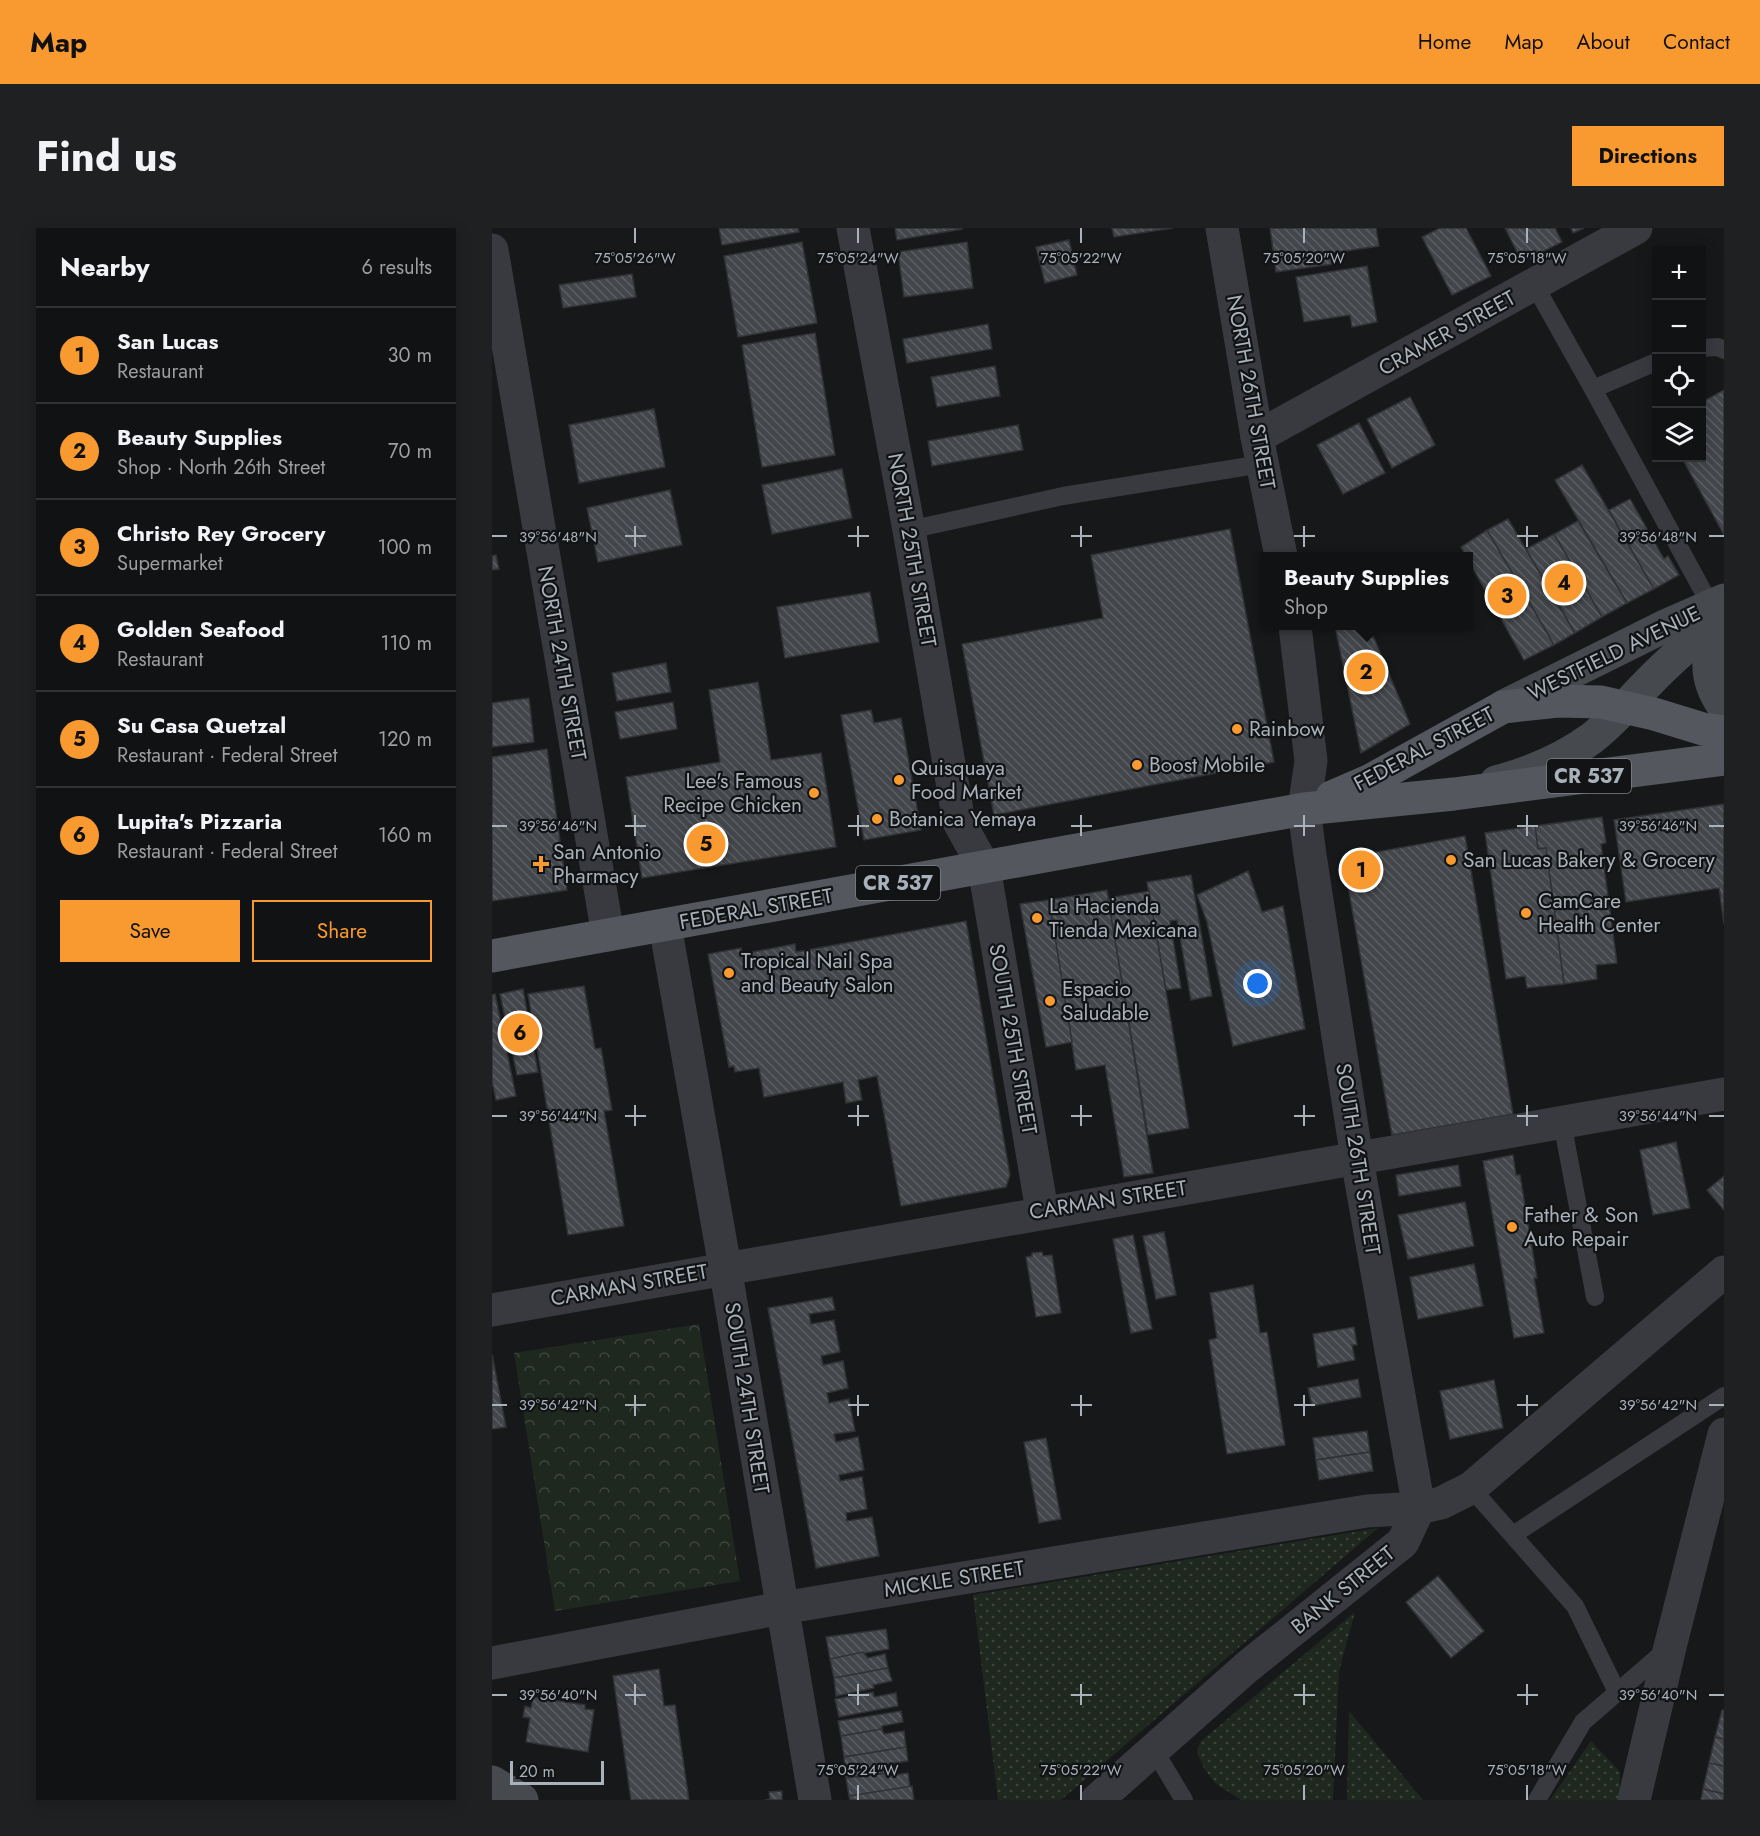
<!DOCTYPE html>
<html lang="en">
<head>
<meta charset="utf-8">
<style>
  :root { --surface:#111214; --page:#1e2022; --text:#f1f3f6; --muted:#9c9ea0; --line:#303234; --accent:#f99a30 }
  body { margin:0; font-family:Jost,sans-serif; background:var(--page); color:var(--text) }
  .controls { position:absolute; right:18px; top:18px; display:grid; overflow:hidden; border-radius:0px; box-shadow:0 3px 15px #0003 }
  .controls button { width:54px; height:54px; display:grid; place-items:center; padding:0; border:0; border-bottom:2px solid var(--line); background:var(--surface); color:var(--text); font:30px sans-serif }
  .scale { position:absolute; left:18px; bottom:15px; width:94px; box-sizing:border-box; padding-left:6px; border:3px solid #a9b1ba; border-top:0; font-size:16px; line-height:21px; white-space:nowrap; color:#a9b1ba; -webkit-text-stroke:4px #121315; paint-order:stroke }
  .you { position:absolute; left:766px; top:756px; width:21px; height:21px; margin:-15px; border:4px solid #fff; border-radius:50%; background:#1a73e8; box-shadow:0 0 0 9px #1a73e833 }
  .badge { display:grid; place-items:center; width:39px; height:39px; border-radius:50%; background:var(--accent); color:#111; font-size:20px; font-weight:700 }
  .pin { position:absolute; translate:-50% -50%; border:3px solid #fff; box-shadow:0 2px 6px #0006 }
  .popup { position:absolute; left:768px; top:324px; width:213px; height:78px; box-sizing:border-box; display:grid; place-content:center; border-radius:0px; background:var(--surface); filter:drop-shadow(0 2px 4px #0005); font-size:20px; white-space:nowrap; color:var(--muted) }
  .popup b { font-size:22px; color:var(--text) }
  .popup::after { content:''; position:absolute; left:50%; top:100%; margin-left:-12px; border:12px solid transparent; border-top-color:var(--surface) }
  .list { margin:0; padding:0; list-style:none }
  h2 { display:flex; justify-content:space-between; align-items:center; height:78px; margin:0; padding:0 24px; font-size:26px }
  h2 small { font-size:20px; font-weight:400; color:var(--muted) }
  .list li { display:grid; grid-template-columns:39px 1fr auto; gap:18px; align-items:center; box-sizing:border-box; height:96px; padding:0 24px; border-top:2px solid var(--line) }
  .list b { display:block; font-size:22px; white-space:nowrap }
  .list p { margin:0; font-size:20px; white-space:nowrap; color:var(--muted) }
  .list em { font-size:20px; font-style:normal; color:var(--muted) }
  .actions { display:flex; gap:12px; padding:18px 24px }
  .actions a { flex:1; padding:14px 0; border:2px solid var(--accent); border-radius:0px; text-align:center; font-size:21px; color:var(--accent) }
  .actions .main { background:var(--accent); color:#111 }
  .icon { flex:none; width:33px; height:33px; fill:none; stroke:currentColor; stroke-width:2; stroke-linecap:round; stroke-linejoin:round }
  .map { position:relative; flex:none; width:1232px; height:1572px; overflow:hidden; border-radius:0px }
  header { display:flex; align-items:center; gap:36px; box-sizing:border-box; height:84px; padding:0 30px; background:var(--accent); color:#111 }
  header strong { font-size:28px }
  nav { display:flex; gap:33px; margin-inline-start:auto; font-size:21px }
  .intro { display:flex; align-items:center; justify-content:space-between; box-sizing:border-box; height:144px; padding:0 36px }
  h1 { margin:0; font-size:42px }
  .button { padding:15px 27px; border-radius:0px; background:var(--accent); color:#111; font-size:21px; font-weight:700 }
  main { display:flex; gap:36px; padding:0 36px }
  aside { flex:1; background:var(--surface); border-radius:0px; box-shadow:0 3px 15px #0003 }
  .map>svg:first-child { display:block }
  .grass { fill:url(#grass-dots) }
  .park { fill:url(#park-crowns) }
  .building { fill:url(#building-back-hatch); stroke:#313236; stroke-width:1.5 }
  .lines { fill:none; stroke-linecap:round; stroke-linejoin:round }
  .lane { stroke:#383a3f; stroke-width:18 }
  .street { stroke:#383a3f; stroke-width:33 }
  .secondary { stroke:#464a4f; stroke-width:33 }
  .primary { stroke:#54585e; stroke-width:33 }
  .ticks { fill:none; stroke:#a9b1ba; stroke-width:2 }
  .poi-dot { fill:#f99a30; stroke:#121315; stroke-width:2 }
  .labels { text-anchor:middle; dominant-baseline:central; stroke-width:4.5; stroke-linejoin:round; paint-order:stroke }
  .shield { fill:#121315; stroke:#7c8288; stroke-width:1.5 }
  .shield-label { font-size:20px; font-weight:bold; fill:#a9b1ba }
  .street-label { font-size:21px; fill:#a9b1ba; stroke:#121315 }
  .poi-label { font-size:21px; fill:#a9b1ba; stroke:#121315; text-anchor:start }
  .ticks-label { font-size:15px; text-anchor:middle; fill:#a9b1ba; stroke:#121315; stroke-width:4.5; stroke-linejoin:round; paint-order:stroke }
</style>
</head>
<body>
<header>
<strong>Map</strong>
<nav><a>Home</a><a>Map</a><a>About</a><a>Contact</a></nav>
</header>
<div class="intro"><h1>Find us</h1><a class="button">Directions</a></div>
<main>
<aside>
<h2>Nearby<small>6 results</small></h2>
<ul class="list">
<li><span class="badge">1</span><div><b>San Lucas</b><p>Restaurant</p></div><em>30 m</em></li>
<li><span class="badge">2</span><div><b>Beauty Supplies</b><p>Shop · North 26th Street</p></div><em>70 m</em></li>
<li><span class="badge">3</span><div><b>Christo Rey Grocery</b><p>Supermarket</p></div><em>100 m</em></li>
<li><span class="badge">4</span><div><b>Golden Seafood</b><p>Restaurant</p></div><em>110 m</em></li>
<li><span class="badge">5</span><div><b>Su Casa Quetzal</b><p>Restaurant · Federal Street</p></div><em>120 m</em></li>
<li><span class="badge">6</span><div><b>Lupita's Pizzaria</b><p>Restaurant · Federal Street</p></div><em>160 m</em></li>
</ul>
<div class="actions"><a class="main">Save</a><a>Share</a></div>
</aside>
<div class="map">
<svg width="1232" height="1572" viewBox="0 0 1232 1572">
  <defs>
    <pattern id="grass-dots" width="8" height="8" patternUnits="userSpaceOnUse" patternTransform="scale(1.5)"><rect width="8" height="8" fill="#1f281f"/><path d="M2 2h.1M6 6h.1" fill="none" stroke="#3d453d" stroke-width="1.8" stroke-linecap="round"/></pattern>
    <pattern id="park-crowns" width="20" height="18" patternUnits="userSpaceOnUse" patternTransform="scale(1.5)"><rect width="20" height="18" fill="#1f281f"/><path d="M2 6a3 3 0 1 1 6 0M12 15a3 3 0 1 1 6 0" fill="none" stroke="#3d453d"/></pattern>
    <pattern id="building-back-hatch" width="6" height="6" patternUnits="userSpaceOnUse" patternTransform="scale(1.5)"><rect width="6" height="6" fill="#43464a"/><path d="M-1 5l2 2M0 0l6 6M5-1l2 2" fill="none" stroke="#5b5e62"/></pattern>
  </defs>
  <rect width="100%" height="100%" fill="#17181a"/>
  <g class="grass">
    <polygon points="886,1300 569,1572 506,1572 481,1367"/>
    <polygon points="863,1384 847,1443 841,1572 749,1572 723,1555 712,1540 705,1525 708,1514"/>
    <polygon points="857,1483 931,1572 855,1572"/>
    <polygon points="1099,1513 1128,1544 1128,1572 1058,1572"/>
  </g>
  <polygon class="park" points="207,1096 248,1353 63,1383 22,1125"/>
  <g class="building">
    <polygon points="227,0 306,0 307,4 230,17"/>
    <polygon points="403,0 470,0 470,1 405,12"/>
    <polygon points="620,0 681,0 622,9"/>
    <polygon points="778,0 884,0 887,18 840,25 841,36 784,44"/>
    <polygon points="948,0 974,0 999,48 960,67 930,9"/>
    <polygon points="1013,0 1063,0 1070,14 1030,34"/>
    <polygon points="1079,0 1092,0 1081,5"/>
    <polygon points="577,12 585,47 553,55 544,19"/>
    <polygon points="310,14 325,95 246,109 232,28"/>
    <polygon points="475,14 481,60 412,69 406,24"/>
    <polygon points="875,38 885,94 860,99 858,87 812,94 804,49"/>
    <polygon points="140,46 144,69 71,80 67,57"/>
    <polygon points="496,96 500,121 415,135 411,111"/>
    <polygon points="323,105 343,227 270,239 250,117"/>
    <polygon points="503,138 508,168 445,179 439,149"/>
    <polygon points="1232,162 1232,307 1190,230 1210,230 1210,174"/>
    <polygon points="918,169 943,217 900,240 875,191"/>
    <polygon points="162,181 173,239 87,255 77,197"/>
    <polygon points="867,195 893,245 851,266 825,217"/>
    <polygon points="526,197 531,222 440,238 436,213"/>
    <polygon points="1090,237 1162,361 1135,375 1063,252"/>
    <polygon points="350,241 360,290 280,306 270,257"/>
    <polygon points="178,262 190,317 106,334 95,280"/>
    <polygon points="1138,271 1172,331 1176,328 1187,347 1162,361 1117,282"/>
    <polygon points="1016,291 1083,405 1062,417 995,302"/>
    <polygon points="1086,293 1135,375 1110,389 1062,306"/>
    <polygon points="738,301 782,534 502,587 470,416 611,390 599,327"/>
    <polygon points="995,302 1062,417 1032,432 969,319"/>
    <polygon points="1062,306 1110,389 1083,405 1034,321"/>
    <polygon points="4,327 7,341 0,342 0,328"/>
    <polygon points="378,364 387,414 293,430 285,379"/>
    <polygon points="843,398 877,398 918,496 869,525"/>
    <polygon points="174,435 179,464 125,473 120,445"/>
    <polygon points="266,454 279,532 329,525 344,619 150,650 134,549 228,534 217,462"/>
    <polygon points="37,470 42,514 0,519 0,475"/>
    <polygon points="181,474 185,501 128,511 123,484"/>
    <polygon points="379,482 382,495 409,490 429,602 372,612 349,487"/>
    <polygon points="55,521 75,662 0,673 0,529"/>
    <polygon points="1232,576 1232,696 1227,660 1134,674 1122,592"/>
    <polygon points="1110,589 1114,615 1109,616 1125,735 1104,737 1105,751 1072,756 1054,620 1046,621 1043,598"/>
    <polygon points="1043,598 1046,621 1054,620 1072,756 1035,760 1033,748 1014,751 993,605"/>
    <polygon points="973,608 1021,886 900,907 851,630"/>
    <polygon points="756,643 770,684 791,678 813,801 741,818 715,694 705,667"/>
    <polygon points="699,647 720,768 699,772 685,692 678,693 689,760 674,762 655,654"/>
    <polygon points="615,662 661,945 632,949 613,837 584,842 557,672"/>
    <polygon points="657,663 697,900 656,907 616,670"/>
    <polygon points="557,672 580,814 554,819 528,676"/>
    <polygon points="474,693 518,947 514,959 409,978 385,848 366,852 370,872 354,875 351,854 272,869 267,840 243,844 242,838 237,839 216,726 249,720 250,726 303,716 304,724"/>
    <polygon points="92,758 103,821 109,820 120,882 112,883 132,998 76,1007 36,766"/>
    <polygon points="31,761 46,844 25,847 8,766"/>
    <polygon points="3,766 24,868 4,872 0,853 0,767"/>
    <polygon points="1184,914 1198,980 1161,987 1148,922"/>
    <polygon points="1021,927 1024,947 1028,947 1045,1050 1042,1050 1052,1105 1022,1110 991,933"/>
    <polygon points="966,937 969,958 907,968 904,947"/>
    <polygon points="1232,948 1232,982 1215,962"/>
    <polygon points="973,974 982,1018 916,1031 906,987"/>
    <polygon points="672,1004 684,1067 664,1071 651,1008"/>
    <polygon points="641,1007 660,1101 639,1105 621,1011"/>
    <polygon points="550,1024 551,1028 560,1027 569,1085 544,1089 534,1029 540,1028 540,1025"/>
    <polygon points="982,1036 991,1078 926,1091 918,1049"/>
    <polygon points="761,1057 768,1105 775,1104 793,1217 735,1226 717,1112 725,1110 718,1065"/>
    <polygon points="340,1069 343,1082 317,1086 319,1096 342,1092 348,1124 329,1128 331,1137 351,1133 356,1160 335,1165 337,1175 357,1171 363,1203 342,1206 344,1214 366,1209 372,1242 347,1247 348,1253 370,1249 375,1281 354,1285 355,1293 380,1289 387,1328 324,1340 276,1080"/>
    <polygon points="862,1099 865,1117 860,1117 863,1132 826,1139 821,1106"/>
    <polygon points="0,1126 14,1199 0,1201"/>
    <polygon points="866,1151 869,1169 820,1178 816,1160"/>
    <polygon points="1002,1152 1011,1200 958,1211 948,1163"/>
    <polygon points="875,1203 878,1224 824,1232 821,1210"/>
    <polygon points="554,1210 569,1291 547,1295 532,1214"/>
    <polygon points="878,1224 881,1243 827,1252 824,1232"/>
    <polygon points="946,1348 992,1403 959,1430 914,1374"/>
    <polygon points="394,1401 397,1421 338,1431 334,1409"/>
    <polygon points="371,1424 376,1430 393,1426 396,1440 342,1450 338,1431"/>
    <polygon points="396,1440 400,1453 381,1457 382,1460 344,1468 342,1450"/>
    <polygon points="167,1441 172,1478 183,1477 197,1572 139,1572 121,1448"/>
    <polygon points="381,1464 382,1469 404,1465 406,1478 347,1489 343,1471"/>
    <polygon points="41,1469 93,1477 93,1481 102,1482 96,1524 34,1514 38,1490 31,1489 33,1478 39,1480"/>
    <polygon points="1230,1482 1232,1482 1232,1511 1223,1509"/>
    <polygon points="409,1483 411,1494 390,1498 390,1501 349,1508 346,1493"/>
    <polygon points="390,1501 392,1506 412,1503 414,1519 352,1529 349,1508"/>
    <polygon points="1223,1509 1232,1511 1232,1538 1217,1535"/>
    <polygon points="414,1519 416,1533 395,1536 396,1545 354,1550 352,1529"/>
    <polygon points="1217,1535 1232,1538 1232,1566 1211,1561"/>
    <polygon points="396,1545 397,1548 416,1545 418,1559 357,1568 354,1550"/>
    <polygon points="420,1558 422,1572 358,1572 357,1568"/>
    <polygon points="1211,1561 1232,1566 1232,1572 1209,1572"/>
    <polygon points="290,1563 290,1572 273,1572 278,1571 277,1564"/>
  </g>
  <g class="lines">
    <g class="lane">
      <polyline points="1042,56 1101,161 1219,378"/>
      <polyline points="1210,120 1226,119 1232,122"/>
      <polyline points="1101,161 1164,134"/>
      <polyline points="417,302 571,268 770,236"/>
      <polyline points="1070,894 1103,1069"/>
      <polyline points="979,1260 1083,1378 1125,1464"/>
      <polyline points="1021,1307 1232,1168"/>
      <polyline points="662,1522 692,1572"/>
      <polyline points="1045,1572 1091,1494 1174,1422"/>
    </g>
    <g class="street">
      <polyline points="361,0 417,302 467,594 492,639 550,983"/>
      <polyline points="730,0 765,209 789,328"/>
      <polyline points="0,22 116,707"/>
      <polyline points="765,209 1144,0"/>
      <polyline points="173,697 233,1039 323,1572"/>
      <path d="M0,1082C410,1007 821,937 1232,866"/>
      <polyline points="0,1435 290,1380 875,1283 927,1280 865,931 818,627 812,581 819,533 803,398"/>
      <polyline points="605,1572 755,1439 911,1314 927,1280 949,1275 979,1260 1232,1044"/>
      <polyline points="1142,1572 1178,1419 1232,1206"/>
    </g>
    <g class="secondary">
      <path d="M1232,389C1215,422 1209,447 1232,479"/>
      <polyline points="1012,478 1175,397 1232,372"/>
      <path d="M1004,554C1037,545 1073,530 1100,510C1121,494 1138,473 1156,455C1180,430 1205,409 1232,387"/>
      <polyline points="0,1554 30,1572"/>
    </g>
    <g class="primary">
      <polyline points="840,569 877,553 1011,479 1066,473 1109,474 1162,486 1211,501 1232,504"/>
      <polyline points="0,728 812,581 962,566 1232,531"/>
    </g>
  </g>
  <path class="ticks" d="M143,0V15M366,0V15M589,0V15M812,0V15M1035,0V15M143,298V319M366,298V319M589,298V319M812,298V319M1035,298V319M0,308H15M133,308H154M356,308H377M579,308H600M802,308H823M1025,308H1046M1217,308H1232M143,587V608M366,587V608M589,587V608M812,587V608M1035,587V608M0,598H15M133,598H154M356,598H377M579,598H600M802,598H823M1025,598H1046M1217,598H1232M143,877V898M366,877V898M589,877V898M812,877V898M1035,877V898M0,888H15M133,888H154M356,888H377M579,888H600M802,888H823M1025,888H1046M1217,888H1232M143,1167V1188M366,1167V1188M589,1167V1188M812,1167V1188M1035,1167V1188M0,1177H15M133,1177H154M356,1177H377M579,1177H600M802,1177H823M1025,1177H1046M1217,1177H1232M143,1456V1477M366,1456V1477M589,1456V1477M812,1456V1477M1035,1456V1477M0,1467H15M133,1467H154M356,1467H377M579,1467H600M802,1467H823M1025,1467H1046M1217,1467H1232M366,1557V1572M589,1557V1572M812,1557V1572M1035,1557V1572"/>
  <g class="poi-dot">
    <circle cx="745" cy="501" r="6"/>
    <circle cx="645" cy="537" r="6"/>
    <circle cx="407" cy="552" r="6"/>
    <circle cx="322" cy="565" r="6"/>
    <circle cx="385" cy="591" r="6"/>
    <circle cx="959" cy="632" r="6"/>
    <path d="M46 627h6v6h6v6h-6v6h-6v-6h-6v-6h6z"/>
    <circle cx="1034" cy="685" r="6"/>
    <circle cx="545" cy="690" r="6"/>
    <circle cx="237" cy="745" r="6"/>
    <circle cx="558" cy="773" r="6"/>
    <circle cx="1020" cy="999" r="6"/>
  </g>
  <g class="labels">
    <g class="shield">
      <rect x="1055" y="531" width="84" height="34" rx="4.5"/>
      <rect x="364" y="638" width="84" height="34" rx="4.5"/>
    </g>
    <g class="shield-label">
      <text x="1097" y="548">CR 537</text>
      <text x="406" y="655">CR 537</text>
    </g>
    <g class="street-label">
      <text transform="translate(955 105) rotate(-29)">CRAMER STREET</text>
      <text transform="translate(759 164) rotate(80)">NORTH 26TH STREET</text>
      <text transform="translate(420 322) rotate(80)">NORTH 25TH STREET</text>
      <text transform="translate(1122 425) rotate(-26)">WESTFIELD AVENUE</text>
      <text transform="translate(70 435) rotate(80)">NORTH 24TH STREET</text>
      <text transform="translate(932 521) rotate(-28)">FEDERAL STREET</text>
      <text transform="translate(264 681) rotate(-10)">FEDERAL STREET</text>
      <text transform="translate(521 811) rotate(80)">SOUTH 25TH STREET</text>
      <text transform="translate(866 931) rotate(81)">SOUTH 26TH STREET</text>
      <text transform="translate(616 972) rotate(-9)">CARMAN STREET</text>
      <text transform="translate(137 1057) rotate(-10)">CARMAN STREET</text>
      <text transform="translate(255 1170) rotate(81)">SOUTH 24TH STREET</text>
      <text transform="translate(462 1351) rotate(-9)">MICKLE STREET</text>
      <text transform="translate(851 1362) rotate(-39)">BANK STREET</text>
    </g>
    <g class="poi-label">
      <text x="757" y="501">Rainbow</text>
      <text x="657" y="537">Boost Mobile</text>
      <text x="419" y="540">Quisquaya<tspan x="419" dy="24">Food Market</tspan></text>
      <text x="310" y="553" text-anchor="end">Lee's Famous<tspan x="310" dy="24">Recipe Chicken</tspan></text>
      <text x="397" y="591">Botanica Yemaya</text>
      <text x="61" y="624">San Antonio<tspan x="61" dy="24">Pharmacy</tspan></text>
      <text x="971" y="632">San Lucas Bakery &amp; Grocery</text>
      <text x="1046" y="673">CamCare<tspan x="1046" dy="24">Health Center</tspan></text>
      <text x="557" y="678">La Hacienda<tspan x="557" dy="24">Tienda Mexicana</tspan></text>
      <text x="249" y="733">Tropical Nail Spa<tspan x="249" dy="24">and Beauty Salon</tspan></text>
      <text x="570" y="761">Espacio<tspan x="570" dy="24">Saludable</tspan></text>
      <text x="1032" y="987">Father &amp; Son<tspan x="1032" dy="24">Auto Repair</tspan></text>
    </g>
  </g>
  <g class="ticks-label">
    <text x="143" y="35">75°05'26"W</text>
    <text x="366" y="35">75°05'24"W</text>
    <text x="589" y="35">75°05'22"W</text>
    <text x="812" y="35">75°05'20"W</text>
    <text x="1035" y="35">75°05'18"W</text>
    <text x="66" y="314">39°56'48"N</text>
    <text x="1166" y="314">39°56'48"N</text>
    <text x="66" y="603">39°56'46"N</text>
    <text x="1166" y="603">39°56'46"N</text>
    <text x="66" y="893">39°56'44"N</text>
    <text x="1166" y="893">39°56'44"N</text>
    <text x="66" y="1182">39°56'42"N</text>
    <text x="1166" y="1182">39°56'42"N</text>
    <text x="66" y="1472">39°56'40"N</text>
    <text x="1166" y="1472">39°56'40"N</text>
    <text x="366" y="1547">75°05'24"W</text>
    <text x="589" y="1547">75°05'22"W</text>
    <text x="812" y="1547">75°05'20"W</text>
    <text x="1035" y="1547">75°05'18"W</text>
  </g>
</svg>
<div class="controls">
<button>+</button>
<button>−</button>
<button><svg class="icon" aria-label="locate" viewBox="0 0 24 24"><circle cx="12" cy="12" r="6"/><path d="M12 2v4M12 18v4M2 12h4M18 12h4"/></svg></button>
<button><svg class="icon" aria-label="layers" viewBox="0 0 24 24"><path d="M12 4l9 5-9 5-9-5zM3 14l9 5 9-5"/></svg></button>
</div>
<div class="scale">20 m</div>
<div class="you"></div>
<div class="pin badge" style="left:869px;top:642px">1</div>
<div class="pin badge" style="left:874px;top:444px">2</div>
<div class="popup"><b>Beauty Supplies</b>Shop</div>
<div class="pin badge" style="left:1015px;top:368px">3</div>
<div class="pin badge" style="left:1072px;top:355px">4</div>
<div class="pin badge" style="left:214px;top:616px">5</div>
<div class="pin badge" style="left:28px;top:805px">6</div>
</div>
</main>
</body>
</html>
